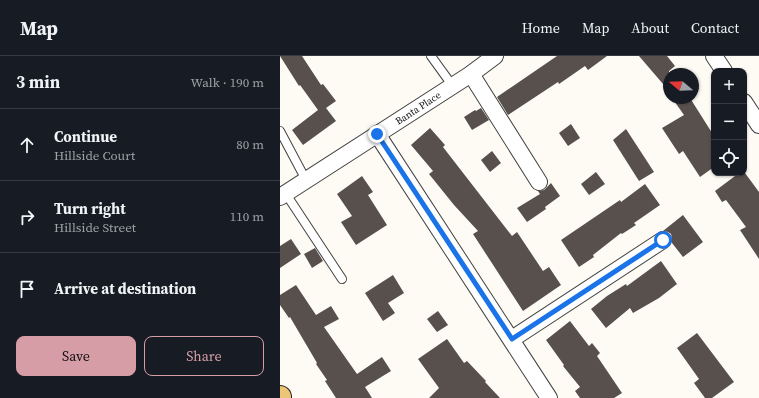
<!DOCTYPE html>
<html lang="en">
<head>
<meta charset="utf-8">
<style>
  :root { --surface:#171b24; --page:#242831; --text:#f1f3f6; --muted:#9ea1a6; --line:#363941; --accent:#d69da6 }
  body { margin:0; font-family:"Source Serif 4",serif; background:var(--page); color:var(--text) }
  .controls { position:absolute; right:12px; top:12px; display:grid; overflow:hidden; border-radius:8px; box-shadow:0 1px 3px #0004 }
  .controls button { width:36px; height:36px; display:grid; place-items:center; padding:0; border:0; border-bottom:1px solid var(--line); background:var(--surface); color:var(--text); font:20px sans-serif }
  .compass { position:absolute; left:383px; top:12px; width:36px; height:36px; border-radius:50%; background:var(--surface); box-shadow:0 1px 3px #0004; rotate:289deg }
  .stop { position:absolute; width:12px; height:12px; margin:-9px; border:3px solid #1a73e8; border-radius:50%; background:#fff }
  .stop.end { background:#1a73e8; border-color:#fff; box-shadow:0 1px 4px #0008 }
  .list { margin:0; padding:0; list-style:none }
  h2 { display:flex; justify-content:space-between; align-items:center; height:52px; margin:0; padding:0 16px; font-size:17px }
  h2 small { font-size:13px; font-weight:400; color:var(--muted) }
  .list li { display:grid; grid-template-columns:26px 1fr auto; gap:12px; align-items:center; box-sizing:border-box; height:72px; padding:0 16px; border-top:1px solid var(--line) }
  .list b { display:block; font-size:15px; white-space:nowrap }
  .list p { margin:0; font-size:13px; white-space:nowrap; color:var(--muted) }
  .list em { font-size:13px; font-style:normal; color:var(--muted) }
  .actions { display:flex; gap:8px; padding:12px 16px }
  .actions a { flex:1; padding:9px 0; border:1px solid var(--accent); border-radius:8px; text-align:center; font-size:14px; color:var(--accent) }
  .actions .main { background:var(--accent); color:#111 }
  .icon { flex:none; width:22px; height:22px; fill:none; stroke:currentColor; stroke-width:2; stroke-linecap:round; stroke-linejoin:round }
  .map { position:relative; flex:none; width:479px; height:342px; overflow:hidden }
  header { display:flex; align-items:center; gap:24px; box-sizing:border-box; height:56px; padding:0 20px; background:var(--surface); border-bottom:1px solid var(--line) }
  header strong { font-size:19px }
  nav { display:flex; gap:22px; margin-inline-start:auto; font-size:14px }
  main { display:flex }
  aside { flex:1; background:var(--surface) }
  .map>svg:first-child { display:block }
  .building { fill:#58504d }
  .lines { fill:none; stroke-linecap:round; stroke-linejoin:round }
  .service-casing { stroke:#434343; stroke-width:10 }
  .minor-casing { stroke:#434343; stroke-width:18 }
  .primary-casing { stroke:#212121; stroke-width:24 }
  .service { stroke:#fff; stroke-width:8 }
  .minor { stroke:#fff; stroke-width:16 }
  .primary { stroke:#ecc576; stroke-width:22 }
  .route { stroke:#1a73e8; stroke-width:5 }
  .labels { text-anchor:middle; dominant-baseline:central; stroke-width:4; stroke-linejoin:round; paint-order:stroke }
  .street-label { font-size:10px; fill:#101010; stroke:#fff }
</style>
</head>
<body>
<header>
<strong>Map</strong>
<nav><a>Home</a><a>Map</a><a>About</a><a>Contact</a></nav>
</header>
<main>
<aside>
<h2>3 min<small>Walk · 190 m</small></h2>
<ul class="list">
<li><svg class="icon" aria-label="ahead" viewBox="0 0 24 24"><path d="M12 20V5M6 11l6-6 6 6"/></svg><div><b>Continue</b><p>Hillside Court</p></div><em>80 m</em></li>
<li><svg class="icon" aria-label="right" viewBox="0 0 24 24"><path d="M7 20v-9h11M14 6l5 5-5 5"/></svg><div><b>Turn right</b><p>Hillside Street</p></div><em>110 m</em></li>
<li><svg class="icon" aria-label="arrive" viewBox="0 0 24 24"><path d="M6 21V4h12l-3 4 3 4H6"/></svg><div><b>Arrive at destination</b></div></li>
</ul>
<div class="actions"><a class="main">Save</a><a>Share</a></div>
</aside>
<div class="map">
<svg width="479" height="342" viewBox="0 0 479 342">
  <rect width="100%" height="100%" fill="#fefbf4"/>
  <g class="building">
    <polygon points="0,0 22,0 41,29 43,28 56,45 46,52 56,65 23,89 12,74 38,54 20,29 19,30"/>
    <polygon points="277,0 327,0 308,14 305,10 279,28 278,26 228,59 217,41"/>
    <polygon points="359,0 387,0 395,10 389,15 389,35"/>
    <polygon points="392,42 410,42 434,80 434,111 420,121 403,95 399,98 382,72 404,59"/>
    <polygon points="201,52 209,64 192,74 184,61 195,54 196,55"/>
    <polygon points="291,68 300,82 288,90 279,77"/>
    <polygon points="150,72 165,89 163,91 232,180 237,176 263,215 269,211 281,229 243,255 193,178 198,175 174,149 149,118 153,115 131,89"/>
    <polygon points="346,73 374,116 359,125 333,84"/>
    <polygon points="212,95 221,107 210,116 201,104"/>
    <polygon points="316,116 325,128 309,139 301,128"/>
    <polygon points="459,117 465,117 479,136 479,203 460,174 466,171 446,144 442,146 435,135"/>
    <polygon points="82,120 93,136 88,139 107,169 76,189 61,166 72,160 57,138"/>
    <polygon points="271,127 280,140 265,151 266,153 247,166 237,152 260,138 258,135 264,134"/>
    <polygon points="365,128 380,149 354,167 356,169 342,178 341,177 313,199 314,201 299,211 281,184 340,144 341,146"/>
    <polygon points="403,159 423,186 403,201 392,187 392,183 391,178 388,176 383,175"/>
    <polygon points="11,183 21,198 0,212 0,190"/>
    <polygon points="35,192 43,205 32,212 24,198"/>
    <polygon points="381,205 397,228 379,242 353,257 350,252 326,272 311,253 327,240 346,228 347,230"/>
    <polygon points="113,219 124,237 108,247 115,257 103,265 85,237"/>
    <polygon points="16,229 36,259 51,250 59,263 44,271 77,318 102,301 111,315 85,331 92,342 56,342 45,325 47,324 36,308 37,307 10,261 9,262 0,249 0,239"/>
    <polygon points="158,255 168,269 157,276 147,263"/>
    <polygon points="290,265 309,290 312,287 320,297 317,300 342,337 334,342 300,342 295,335 300,331 283,310 284,309 266,284"/>
    <polygon points="417,277 454,326 432,342 425,342 414,327 419,323 397,292"/>
    <polygon points="167,283 184,307 187,305 206,325 205,326 220,342 149,342 159,332 138,303"/>
  </g>
  <g class="lines">
    <g class="service-casing">
      <g id="service">
        <polyline points="151,0 172,29"/>
        <polyline points="0,75 26,124"/>
        <polyline points="6,138 62,223"/>
      </g>
    </g>
    <g class="minor-casing">
      <g id="minor">
        <polyline points="434,0 444,15"/>
        <polyline points="191,18 259,126"/>
        <polyline points="464,46 479,69"/>
        <polyline points="97,78 269,342"/>
        <polyline points="0,141 191,18 215,0"/>
        <polyline points="232,283 383,184"/>
      </g>
    </g>
    <g class="primary-casing">
      <polyline id="primary" points="0,341 0,342"/>
    </g>
    <use href="#service" class="service"/>
    <use href="#minor" class="minor"/>
    <use href="#primary" class="primary"/>
  </g>
  <g class="lines">
    <polyline class="route" points="97,78 232,283 383,184"/>
  </g>
  <g class="labels">
    <g class="street-label">
      <text transform="translate(138 52) rotate(-33)">Banta Place</text>
    </g>
  </g>
</svg>
<div class="controls">
<button>+</button>
<button>−</button>
<button><svg class="icon" aria-label="locate" viewBox="0 0 24 24"><circle cx="12" cy="12" r="6"/><path d="M12 2v4M12 18v4M2 12h4M18 12h4"/></svg></button>
</div>
<svg class="compass" viewBox="-18 -18 36 36"><path d="M0-13l5 13h-10z" fill="#e53935"/><path d="M0 13l5-13h-10z" fill="#9ea1a6"/></svg>
<div class="stop" style="left:383px;top:184px"></div>
<div class="stop end" style="left:97px;top:78px"></div>
</div>
</main>
</body>
</html>
